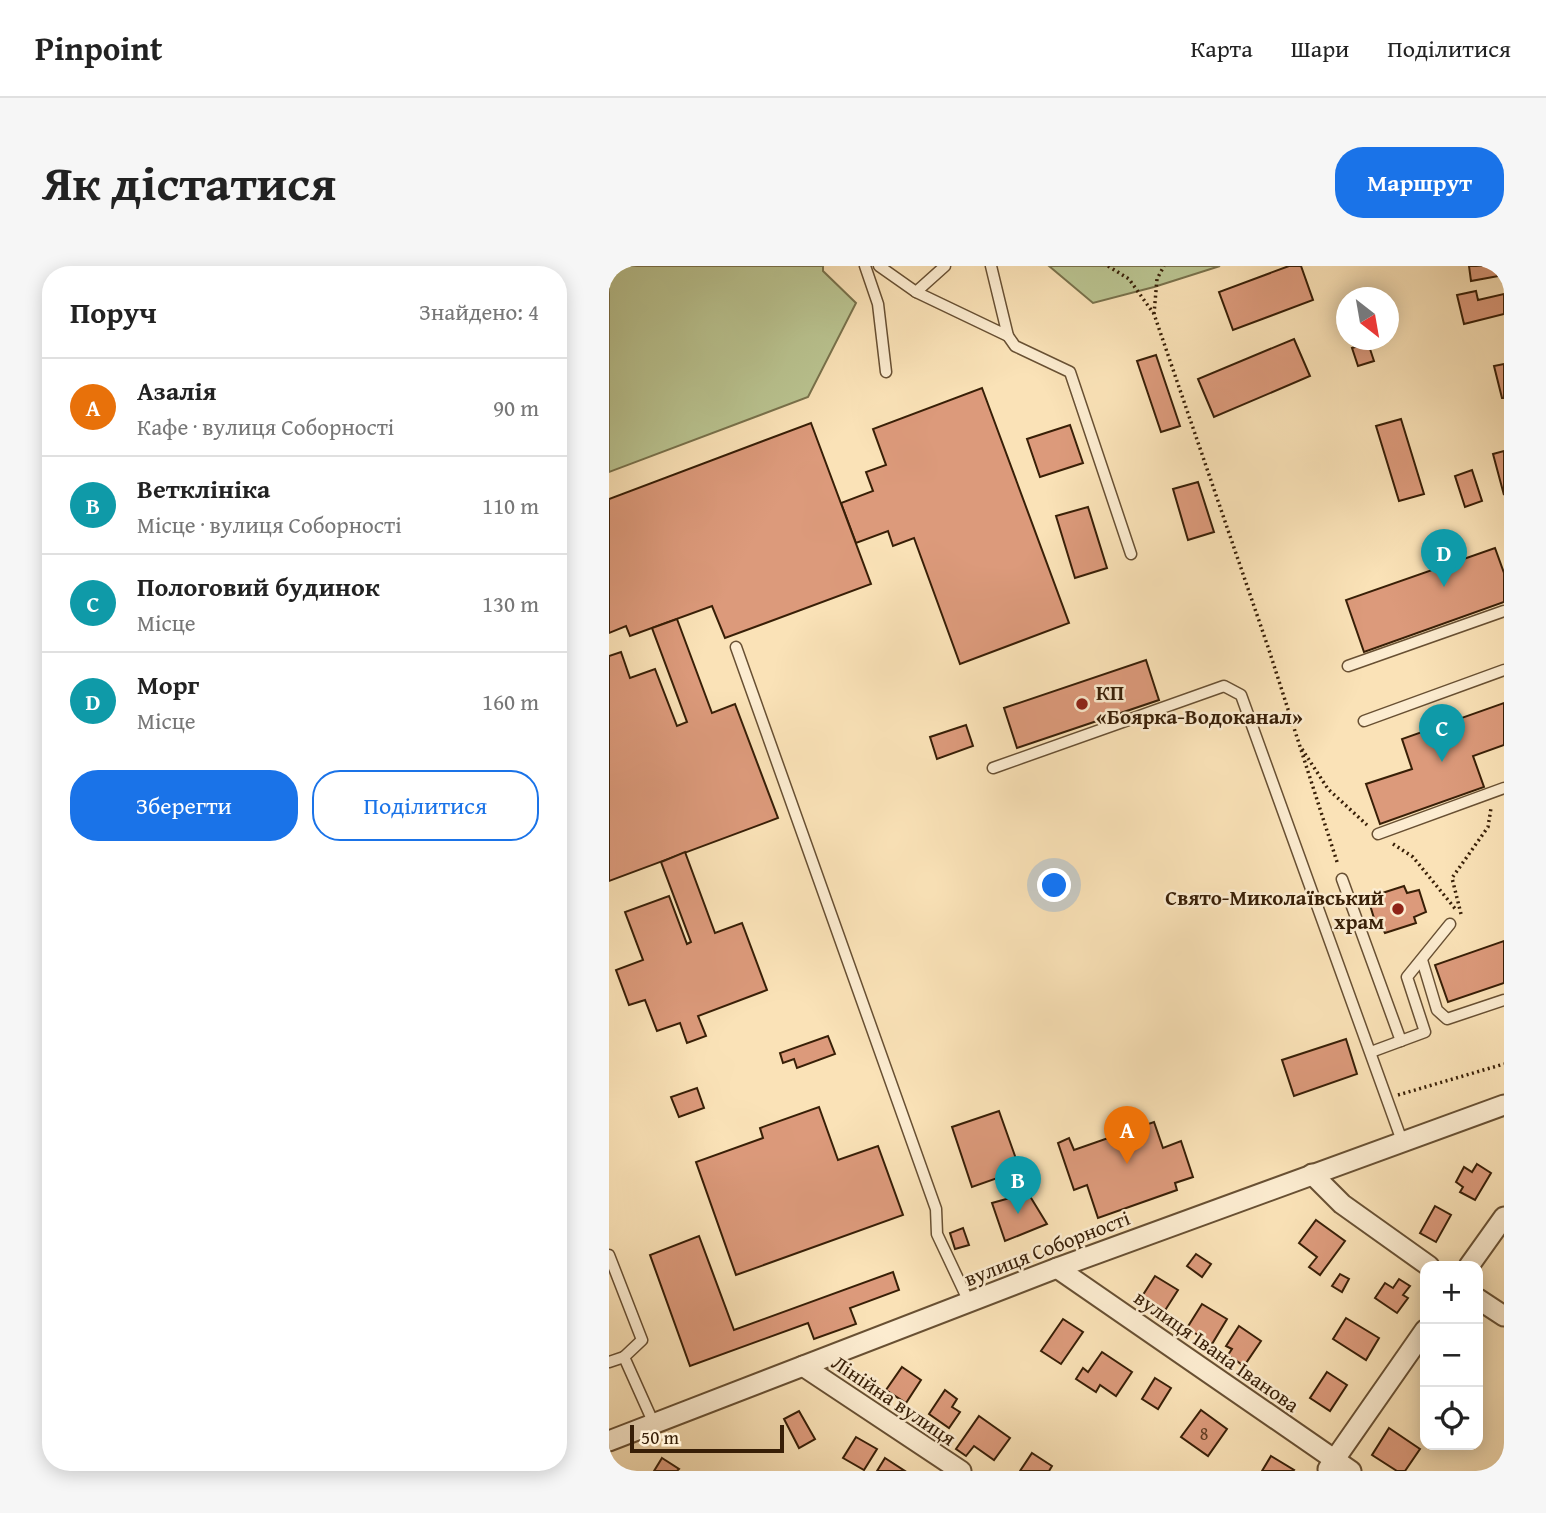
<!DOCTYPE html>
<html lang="uk">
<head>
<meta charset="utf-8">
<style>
  :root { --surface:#fff; --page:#f6f6f6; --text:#222; --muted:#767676; --line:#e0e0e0; --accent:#1a73e8 }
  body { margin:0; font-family:"Gentium Book Plus",serif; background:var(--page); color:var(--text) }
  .controls { position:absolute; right:21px; bottom:21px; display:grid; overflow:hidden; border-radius:14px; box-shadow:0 4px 18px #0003 }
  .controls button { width:63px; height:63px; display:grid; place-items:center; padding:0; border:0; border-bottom:2px solid var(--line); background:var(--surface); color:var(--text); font:35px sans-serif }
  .compass { position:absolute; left:727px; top:21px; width:63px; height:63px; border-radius:50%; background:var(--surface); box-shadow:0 4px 18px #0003; rotate:149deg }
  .scale { position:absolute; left:21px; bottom:18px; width:154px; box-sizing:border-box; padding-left:7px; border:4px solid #381f07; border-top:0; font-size:19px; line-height:24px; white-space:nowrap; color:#381f07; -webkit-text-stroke:5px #fcecd0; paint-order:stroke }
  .you { position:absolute; left:446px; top:620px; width:24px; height:24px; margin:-18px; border:5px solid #fff; border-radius:50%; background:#1a73e8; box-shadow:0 0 0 10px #1a73e833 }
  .badge { display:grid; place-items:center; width:46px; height:46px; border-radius:50%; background:var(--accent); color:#fff; font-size:23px; font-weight:700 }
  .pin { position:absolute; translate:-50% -58px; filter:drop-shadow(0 2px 4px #0008) }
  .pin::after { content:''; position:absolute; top:37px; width:24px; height:21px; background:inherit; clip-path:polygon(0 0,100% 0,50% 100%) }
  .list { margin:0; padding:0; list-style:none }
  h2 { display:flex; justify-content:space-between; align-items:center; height:91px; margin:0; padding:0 28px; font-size:30px }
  h2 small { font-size:23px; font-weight:400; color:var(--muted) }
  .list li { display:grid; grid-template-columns:46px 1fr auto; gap:21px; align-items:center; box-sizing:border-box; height:98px; padding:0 28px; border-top:2px solid var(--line) }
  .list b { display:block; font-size:26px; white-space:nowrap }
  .list p { margin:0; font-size:23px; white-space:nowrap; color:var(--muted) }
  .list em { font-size:23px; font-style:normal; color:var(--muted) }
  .actions { display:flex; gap:14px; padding:21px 28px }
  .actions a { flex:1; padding:16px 0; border:2px solid var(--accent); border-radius:28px; text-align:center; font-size:24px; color:var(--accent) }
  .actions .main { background:var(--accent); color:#fff }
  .icon { flex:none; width:38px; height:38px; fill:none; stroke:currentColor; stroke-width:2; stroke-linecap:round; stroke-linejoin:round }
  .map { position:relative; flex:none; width:895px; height:1205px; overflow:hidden; border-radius:28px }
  header { display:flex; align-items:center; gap:42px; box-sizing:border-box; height:98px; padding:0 35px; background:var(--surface); border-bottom:2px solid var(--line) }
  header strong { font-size:33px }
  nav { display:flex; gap:38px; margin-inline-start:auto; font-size:24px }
  .intro { display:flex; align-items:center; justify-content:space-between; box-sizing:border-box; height:168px; padding:0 42px }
  h1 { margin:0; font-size:49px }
  .button { padding:18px 32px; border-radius:28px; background:var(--accent); color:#fff; font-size:24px; font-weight:700 }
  main { display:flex; gap:42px; padding:0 42px }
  aside { flex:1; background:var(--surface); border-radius:28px; box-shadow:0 4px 18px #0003 }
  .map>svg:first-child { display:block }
  .green { fill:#bac491; stroke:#79724c; stroke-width:2 }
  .building { fill:#dc9a7b; stroke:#381f07; stroke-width:2 }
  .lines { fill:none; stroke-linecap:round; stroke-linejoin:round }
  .service-casing { stroke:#685033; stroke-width:13 }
  .minor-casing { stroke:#685033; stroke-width:23 }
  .path { stroke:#381f07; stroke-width:3.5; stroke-dasharray:2 3.5; stroke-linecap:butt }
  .service { stroke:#fcecd0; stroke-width:10 }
  .minor { stroke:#fcecd0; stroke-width:19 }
  .poi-dot { fill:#8f2418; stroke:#fcecd0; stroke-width:2.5 }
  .labels { text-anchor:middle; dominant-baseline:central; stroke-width:5; stroke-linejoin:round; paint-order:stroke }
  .number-label { font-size:18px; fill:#613e24 }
  .poi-label { font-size:21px; font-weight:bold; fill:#381f07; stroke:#fcecd0; text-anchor:start }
  .street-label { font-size:21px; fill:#381f07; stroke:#fcecd0 }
</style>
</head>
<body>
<header>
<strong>Pinpoint</strong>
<nav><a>Карта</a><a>Шари</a><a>Поділитися</a></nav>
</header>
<div class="intro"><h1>Як дістатися</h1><a class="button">Маршрут</a></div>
<main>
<aside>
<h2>Поруч<small>Знайдено: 4</small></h2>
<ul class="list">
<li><span class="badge" style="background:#e8710a">A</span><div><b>Азалія</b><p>Кафе · вулиця Соборності</p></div><em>90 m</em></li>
<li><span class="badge" style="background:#0f9aa8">B</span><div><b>Ветклініка</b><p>Місце · вулиця Соборності</p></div><em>110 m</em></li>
<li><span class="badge" style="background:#0f9aa8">C</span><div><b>Пологовий будинок</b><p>Місце</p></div><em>130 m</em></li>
<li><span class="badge" style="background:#0f9aa8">D</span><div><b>Морг</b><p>Місце</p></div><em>160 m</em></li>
</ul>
<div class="actions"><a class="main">Зберегти</a><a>Поділитися</a></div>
</aside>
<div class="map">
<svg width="895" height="1205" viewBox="0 0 895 1205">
  <rect width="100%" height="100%" fill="#fae2b7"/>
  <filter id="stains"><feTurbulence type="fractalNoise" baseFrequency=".00286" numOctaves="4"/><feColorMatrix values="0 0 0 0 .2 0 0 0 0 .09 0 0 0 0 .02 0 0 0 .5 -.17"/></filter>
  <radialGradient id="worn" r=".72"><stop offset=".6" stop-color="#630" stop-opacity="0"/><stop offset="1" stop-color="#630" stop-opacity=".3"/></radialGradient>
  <g class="green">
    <polygon points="0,0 214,0 214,5 247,37 199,131 0,206"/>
    <polygon points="440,0 611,0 545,21 484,37"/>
  </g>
  <g class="building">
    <polygon points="680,0 692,0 704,34 624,64 610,26"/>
    <polygon points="860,0 895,0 895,9 862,15"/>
    <polygon points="867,25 869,34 895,28 895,48 855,58 848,29"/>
    <polygon points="685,73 701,110 605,151 589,113"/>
    <polygon points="759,77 765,95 749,100 743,82"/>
    <polygon points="547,89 571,160 552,166 528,95"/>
    <polygon points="895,98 895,132 893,132 885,100"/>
    <polygon points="373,122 460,357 351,398 305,272 284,280 279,265 247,277 232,237 264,225 257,206 277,199 264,163"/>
    <polygon points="792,153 815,228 790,235 767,160"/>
    <polygon points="202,157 262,318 116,372 103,340 21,370 17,360 0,367 0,233"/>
    <polygon points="461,159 474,197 431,211 418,173"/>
    <polygon points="895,185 895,229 884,188"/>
    <polygon points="863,204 873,235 856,241 846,210"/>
    <polygon points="589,216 605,266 579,274 564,223"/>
    <polygon points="479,241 498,302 466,312 447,250"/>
    <polygon points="886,282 895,307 895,336 755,386 737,334"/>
    <polygon points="68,353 103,447 126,438 169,552 0,615 0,390 12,386 21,412 46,403 68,460 78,456 43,362"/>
    <polygon points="537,394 550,434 408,482 395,442"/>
    <polygon points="895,437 895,479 864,490 875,521 771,558 757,518 803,503 793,473"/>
    <polygon points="357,459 364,480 328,493 321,471"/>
    <polygon points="76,586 106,667 133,657 158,724 89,750 97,770 78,777 71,757 48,765 36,734 20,739 7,704 34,694 16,646 60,630 78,678 82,676 52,596"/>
    <polygon points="795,620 798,627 810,624 817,646 805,651 807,657 776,667 773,661 768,662 761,639 766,638 764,630"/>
    <polygon points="895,675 895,717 839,736 826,699"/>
    <polygon points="219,770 226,788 188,802 185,793 174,797 171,787"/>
    <polygon points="737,773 748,808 685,830 673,794"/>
    <polygon points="88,822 95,842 70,851 62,831"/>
    <polygon points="210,841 229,894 269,880 294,949 127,1009 87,896 154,872 151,862"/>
    <polygon points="390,845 411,904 363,921 343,861"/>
    <polygon points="545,856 554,882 572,875 584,911 566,917 568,924 489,952 478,919 465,924 449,877 460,872 465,884"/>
    <polygon points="868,898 882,907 866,934 851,926 854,921 847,916 855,901 863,906"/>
    <polygon points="419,927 438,958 396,975 383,937"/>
    <polygon points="826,940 842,949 827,976 811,967"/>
    <polygon points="707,954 736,975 711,1009 700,1001 708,991 690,977"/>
    <polygon points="354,962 360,979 346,983 341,967"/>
    <polygon points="90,970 125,1064 284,1006 290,1024 241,1042 247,1058 205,1073 199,1057 81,1100 41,989"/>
    <polygon points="587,988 602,998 593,1011 578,1000"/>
    <polygon points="731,1008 740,1013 733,1026 723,1020"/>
    <polygon points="546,1010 569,1024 555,1046 532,1032"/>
    <polygon points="790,1013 801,1020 794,1029 799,1032 788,1047 766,1032 776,1017 784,1022"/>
    <polygon points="593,1038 618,1053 603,1078 578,1062"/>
    <polygon points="737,1052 770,1072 757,1094 724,1073"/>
    <polygon points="454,1053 474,1066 452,1098 432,1085"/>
    <polygon points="630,1060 652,1075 635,1100 619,1089 623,1083 617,1080"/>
    <polygon points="493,1086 523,1106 507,1130 491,1119 487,1126 467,1113 474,1102 479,1106"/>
    <polygon points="293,1101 312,1114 297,1137 277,1124"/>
    <polygon points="718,1106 738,1119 721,1145 701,1132"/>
    <polygon points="546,1112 562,1122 549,1143 533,1133"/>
    <polygon points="336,1124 348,1133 343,1141 351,1146 340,1162 320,1148"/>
    <polygon points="592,1144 618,1163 599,1190 572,1171"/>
    <polygon points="190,1145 206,1173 190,1182 175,1153"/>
    <polygon points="370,1150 401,1172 385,1194 365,1180 357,1190 347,1183"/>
    <polygon points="780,1162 811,1183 796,1205 788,1205 763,1189"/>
    <polygon points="247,1171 268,1183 255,1204 234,1192"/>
    <polygon points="423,1187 443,1200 440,1205 411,1205"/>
    <polygon points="662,1190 685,1204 684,1205 653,1205"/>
    <polygon points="53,1192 70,1203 68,1205 45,1205"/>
    <polygon points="276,1192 296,1205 268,1205"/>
  </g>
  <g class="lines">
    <g class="service-casing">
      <g id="service">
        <polyline points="256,0 269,38 277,106"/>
        <polyline points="270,0 307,26 336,0"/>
        <polyline points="307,26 399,70 382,0"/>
        <polyline points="399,70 406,80 461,106 522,288"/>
        <polyline points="127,381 327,943 328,968 360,1036"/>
        <polyline points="739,400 895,345"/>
        <polyline points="755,455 895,404"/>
        <polyline points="384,502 615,420 632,429 793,875"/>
        <polyline points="769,568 895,522"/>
        <polyline points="733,613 792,775"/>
        <polyline points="813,694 828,744 838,753 895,734"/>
        <polyline points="762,786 816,766 798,711 841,658"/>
        <polyline points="0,989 33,1074 15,1091 45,1158"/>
        <polyline points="0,1096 15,1091"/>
      </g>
    </g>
    <g class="minor-casing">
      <g id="minor">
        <polyline points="703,908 733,938 820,1000"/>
        <polyline points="860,1000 895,951"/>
        <polyline points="448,1002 742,1205"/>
        <polyline points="869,1033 895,1050"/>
        <polyline points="194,1100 352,1205"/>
        <polyline points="0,1175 448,1002 895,839"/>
        <polyline points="719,1203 816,1064"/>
      </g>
    </g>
    <g class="path">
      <polyline points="499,0 520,13 545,48 659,381 729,599"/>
      <polyline points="545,48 548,13 555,0"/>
      <polyline points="693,483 719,523 758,559"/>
      <polyline points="784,578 804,591 848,645"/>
      <polyline points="852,648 843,612 879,561 882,542"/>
      <polyline points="789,829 895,798"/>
    </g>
    <use href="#service" class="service"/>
    <use href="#minor" class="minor"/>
  </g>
  <g class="poi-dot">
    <circle cx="473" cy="438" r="7"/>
    <circle cx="789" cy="643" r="7"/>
  </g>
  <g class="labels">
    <g class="number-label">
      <text x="595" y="1167">8</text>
    </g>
    <g class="poi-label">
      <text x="487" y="426">КП<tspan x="487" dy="24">«Боярка-Водоканал»</tspan></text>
      <text x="775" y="631" text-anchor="end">Свято-Миколаївський<tspan x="775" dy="24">храм</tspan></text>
    </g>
    <g class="street-label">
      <text transform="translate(438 982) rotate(-21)">вулиця Соборності</text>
      <text transform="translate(608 1085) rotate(35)">вулиця Івана Іванова</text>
      <text transform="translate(285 1134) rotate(34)">Лінійна вулиця</text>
    </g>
  </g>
  <rect width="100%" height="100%" filter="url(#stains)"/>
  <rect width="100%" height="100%" fill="url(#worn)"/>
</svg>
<div class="controls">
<button>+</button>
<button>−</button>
<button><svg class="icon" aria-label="locate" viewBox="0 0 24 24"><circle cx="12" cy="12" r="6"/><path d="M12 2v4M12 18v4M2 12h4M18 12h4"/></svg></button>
</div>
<svg class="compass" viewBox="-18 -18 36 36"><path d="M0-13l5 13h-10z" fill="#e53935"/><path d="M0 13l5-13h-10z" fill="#767676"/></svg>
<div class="scale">50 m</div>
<div class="you"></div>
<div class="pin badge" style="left:518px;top:898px;background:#e8710a">A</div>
<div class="pin badge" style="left:409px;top:948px;background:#0f9aa8">B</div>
<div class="pin badge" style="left:833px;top:496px;background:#0f9aa8">C</div>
<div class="pin badge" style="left:835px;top:321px;background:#0f9aa8">D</div>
</div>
</main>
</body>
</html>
